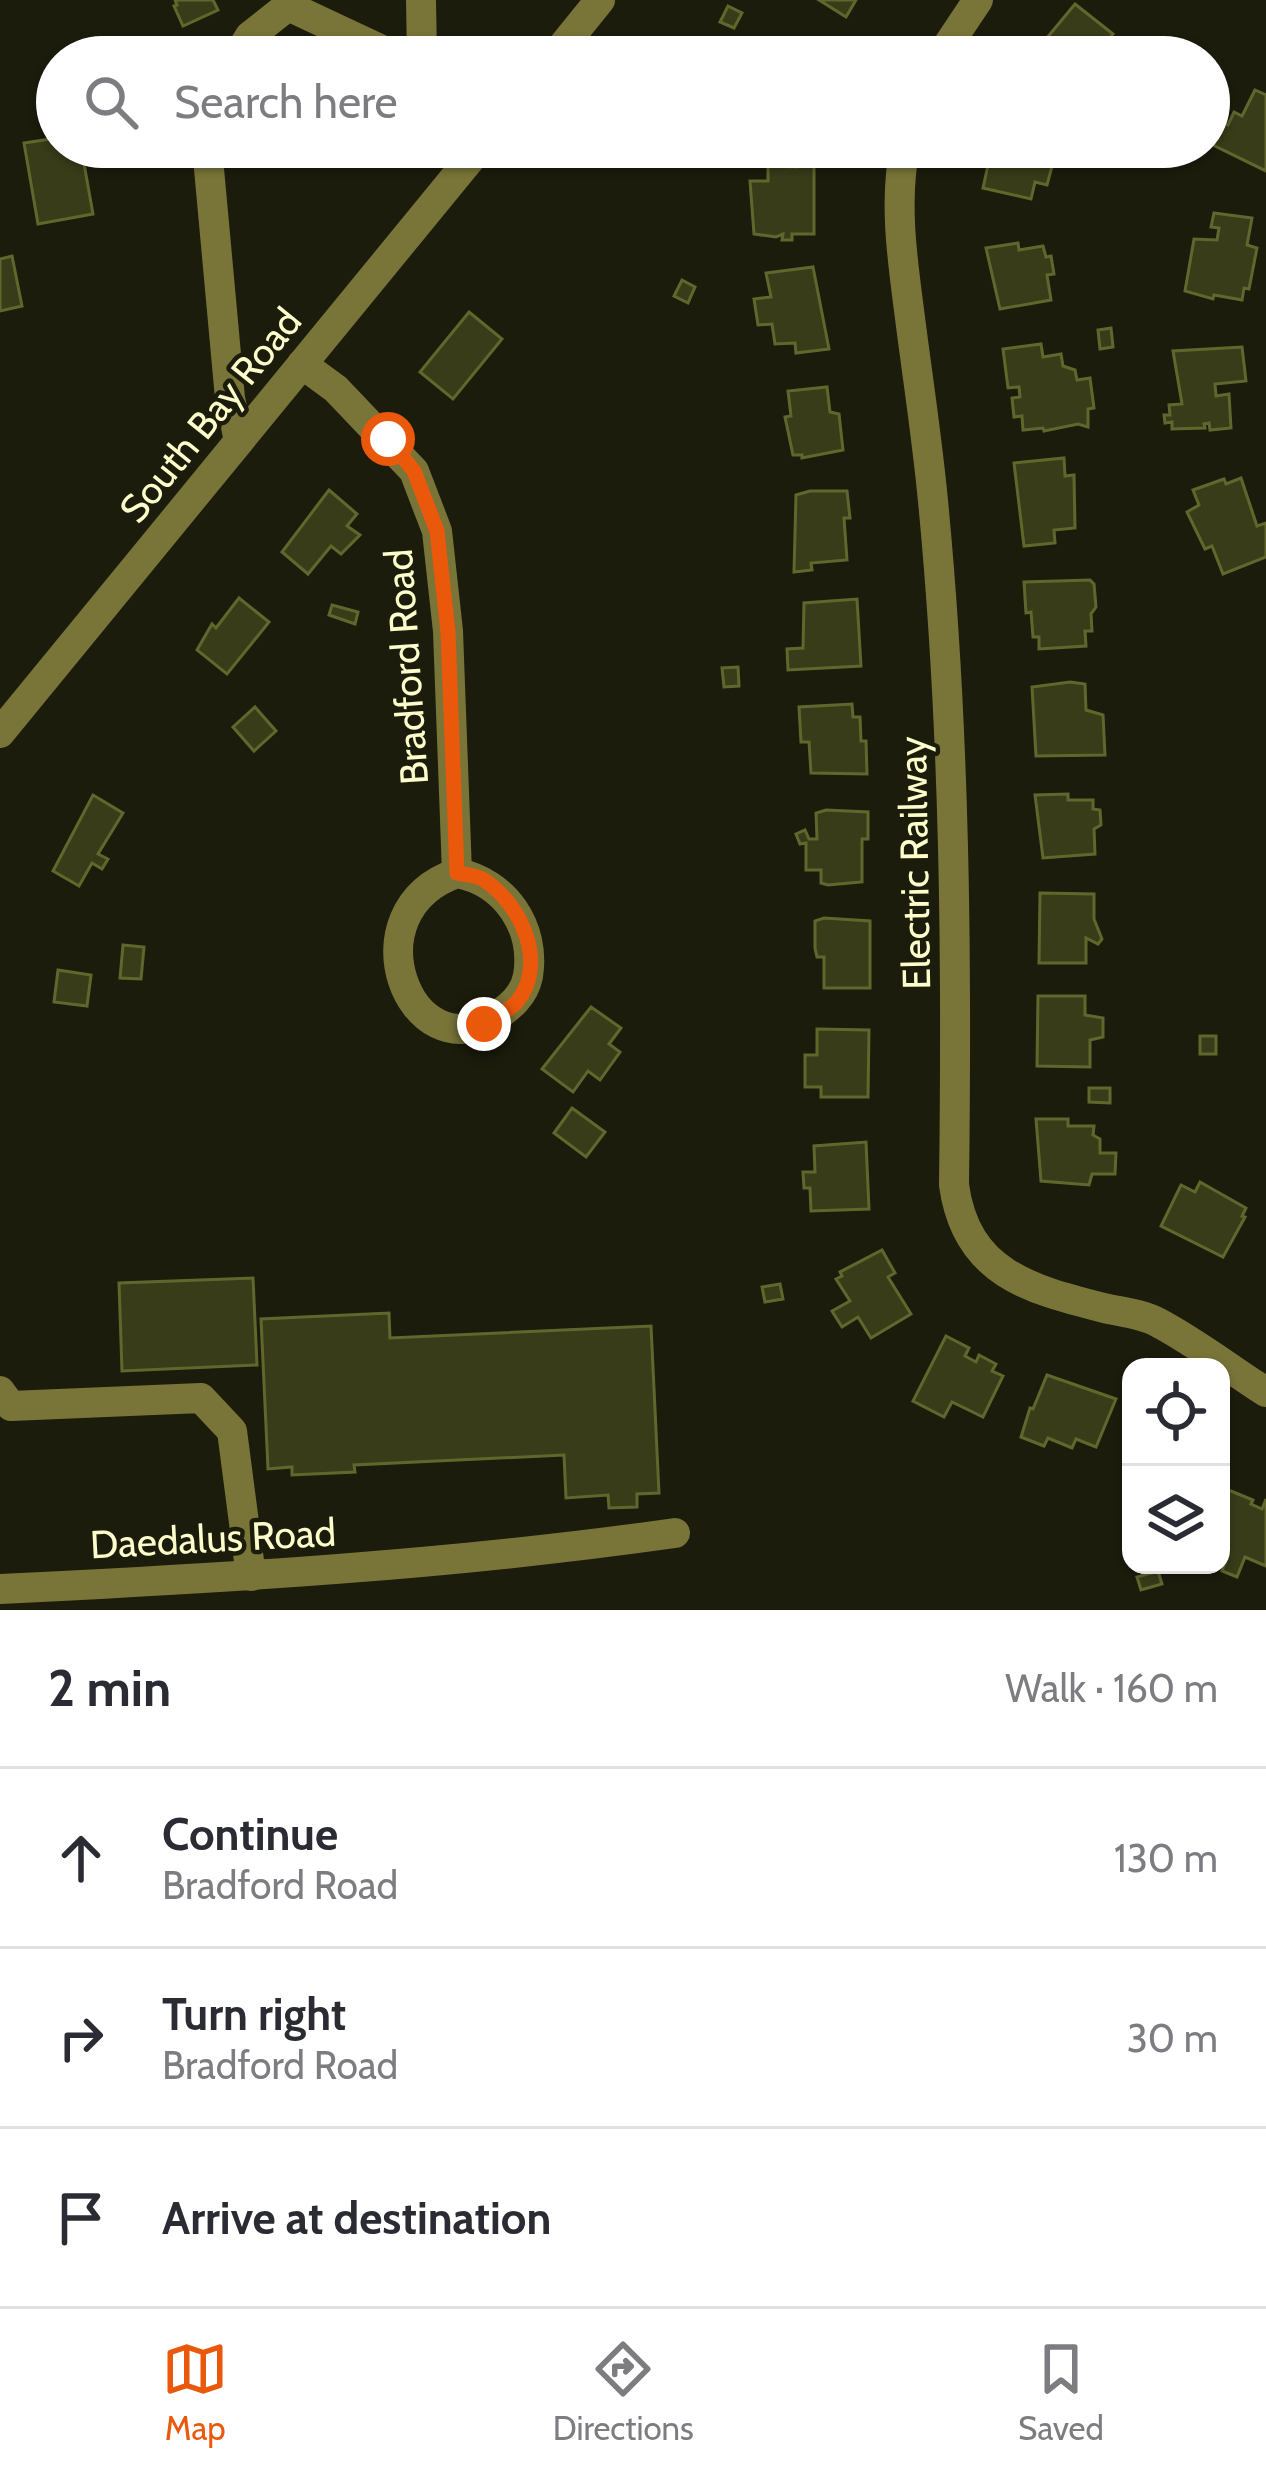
<!DOCTYPE html>
<html lang="en">
<head>
<meta charset="utf-8">
<style>
  :root { --surface:#fff; --page:#f2f2f3; --text:#2b2b33; --muted:#7c7c81; --line:#e1e1e2; --accent:#ea580c }
  body { margin:0; font-family:Cabin,sans-serif; background:var(--page); color:var(--text) }
  .controls { position:absolute; right:36px; bottom:36px; display:grid; overflow:hidden; border-radius:24px; box-shadow:0 3px 9px #0004 }
  .controls button { width:108px; height:108px; display:grid; place-items:center; padding:0; border:0; border-bottom:3px solid var(--line); background:var(--surface); color:var(--text); font:60px sans-serif }
  .stop { position:absolute; width:36px; height:36px; margin:-27px; border:9px solid #ea580c; border-radius:50%; background:#fff }
  .stop.end { background:#ea580c; border-color:#fff; box-shadow:0 3px 12px #0008 }
  .list { margin:0; padding:0; list-style:none }
  h2 { display:flex; justify-content:space-between; align-items:center; height:156px; margin:0; padding:0 48px; font-size:51px }
  h2 small { font-size:39px; font-weight:400; color:var(--muted) }
  .list li { display:grid; grid-template-columns:78px 1fr auto; gap:36px; align-items:center; box-sizing:border-box; height:180px; padding:0 48px; border-top:3px solid var(--line) }
  .list b { display:block; font-size:45px; white-space:nowrap }
  .list p { margin:0; font-size:39px; white-space:nowrap; color:var(--muted) }
  .list em { font-size:39px; font-style:normal; color:var(--muted) }
  .icon { flex:none; width:66px; height:66px; fill:none; stroke:currentColor; stroke-width:2; stroke-linecap:round; stroke-linejoin:round }
  .map { position:relative; flex:none; width:1266px; height:1610px; overflow:hidden }
  .search { position:absolute; background:var(--surface); box-shadow:0 3px 9px #0004; left:36px; right:36px; top:36px; height:132px; display:flex; align-items:center; gap:30px; box-sizing:border-box; padding:0 42px; border-radius:66px; color:var(--muted); font-size:45px }
  .sheet { height:696px; background:var(--surface) }
  nav { display:flex; justify-content:space-around; align-items:center; box-sizing:border-box; height:168px; border-top:3px solid var(--line); background:var(--surface); font-size:33px; color:var(--muted) }
  nav a { display:grid; justify-items:center; gap:6px }
  nav .on { color:var(--accent) }
  .map>svg:first-child { display:block }
  .building { fill:#393c19; stroke:#61672c; stroke-width:3 }
  .lines { fill:none; stroke-linecap:round; stroke-linejoin:round }
  .minor { stroke:#797539; stroke-width:30 }
  .route { stroke:#ea580c; stroke-width:15 }
  .labels { text-anchor:middle; dominant-baseline:central; stroke-width:9; stroke-linejoin:round; paint-order:stroke }
  .street-label { font-size:39px; fill:#fcfdca; stroke:#1b1c0c }
</style>
</head>
<body>
<div class="map">
<svg width="1266" height="1610" viewBox="0 0 1266 1610">
  <rect width="100%" height="100%" fill="#1b1c0c"/>
  <g class="building">
    <polygon points="175,0 213,0 218,10 183,26 174,6 177,5"/>
    <polygon points="819,0 856,0 846,17"/>
    <polygon points="1075,4 1113,34 1094,57 1031,57"/>
    <polygon points="728,6 742,13 734,28 720,22"/>
    <polygon points="780,38 834,54 834,57 775,57"/>
    <polygon points="1255,90 1266,95 1266,171 1209,143 1211,116 1228,125 1234,112 1242,116"/>
    <polygon points="57,138 57,147 81,147 93,214 38,224 24,143"/>
    <polygon points="992,147 1042,147 1040,155 1054,159 1047,185 1035,182 1031,199 983,188"/>
    <polygon points="797,159 814,159 814,234 792,234 792,240 782,240 783,234 776,237 754,234 750,181 768,181 768,166 797,167"/>
    <polygon points="1214,213 1252,218 1247,245 1257,248 1249,289 1244,288 1242,300 1214,295 1213,299 1185,291 1194,239 1217,240 1219,228 1211,227"/>
    <polygon points="1018,243 1019,250 1043,246 1046,257 1051,256 1054,274 1047,275 1051,300 1000,309 986,248"/>
    <polygon points="12,256 22,306 0,311 0,259"/>
    <polygon points="813,267 829,349 796,353 795,343 775,344 772,324 758,325 754,299 771,297 766,273"/>
    <polygon points="682,280 695,287 688,303 674,296"/>
    <polygon points="469,312 502,339 453,399 420,372"/>
    <polygon points="1111,328 1113,347 1100,349 1098,330"/>
    <polygon points="1041,344 1043,357 1061,354 1063,366 1075,370 1077,380 1090,378 1094,408 1088,409 1088,427 1078,424 1044,431 1043,428 1023,430 1022,416 1014,417 1012,398 1020,397 1019,387 1008,388 1003,349"/>
    <polygon points="1242,347 1246,381 1215,384 1216,396 1229,394 1231,428 1210,430 1209,423 1204,424 1205,428 1172,429 1172,422 1165,423 1164,415 1170,415 1169,405 1182,404 1173,351"/>
    <polygon points="827,387 830,412 839,414 843,450 802,458 802,455 793,455 785,417 791,416 788,391"/>
    <polygon points="1064,458 1065,476 1074,475 1075,528 1054,530 1055,543 1024,546 1014,463"/>
    <polygon points="1241,478 1257,526 1266,523 1266,557 1223,574 1212,546 1205,549 1187,512 1199,505 1193,490 1224,479 1226,484"/>
    <polygon points="329,490 357,514 347,526 360,535 341,554 331,546 308,574 282,552"/>
    <polygon points="810,491 847,491 850,518 844,518 847,560 811,563 812,570 794,572 796,495"/>
    <polygon points="1090,580 1094,584 1096,607 1091,614 1092,631 1085,631 1086,646 1039,649 1039,637 1033,637 1031,612 1026,613 1024,582"/>
    <polygon points="239,598 269,622 227,674 197,650 212,624 216,628"/>
    <polygon points="857,599 861,666 788,670 787,649 803,648 804,603"/>
    <polygon points="332,605 358,612 355,624 329,615"/>
    <polygon points="738,667 739,686 724,687 722,668"/>
    <polygon points="1070,682 1085,684 1086,710 1103,715 1105,755 1036,756 1032,687"/>
    <polygon points="852,704 853,717 860,717 861,741 866,741 867,774 811,773 809,742 801,742 799,707"/>
    <polygon points="255,707 276,731 254,751 233,727"/>
    <polygon points="1068,794 1068,800 1093,800 1093,809 1100,810 1101,825 1094,829 1095,854 1043,858 1035,795"/>
    <polygon points="93,795 123,813 98,854 108,859 102,869 92,863 79,886 53,871"/>
    <polygon points="826,810 868,812 868,839 862,839 862,882 828,885 821,883 821,870 806,870 806,843 800,844 796,834 805,830 809,839 817,839 816,813"/>
    <polygon points="1040,893 1094,894 1094,919 1102,939 1098,944 1086,938 1086,963 1039,963"/>
    <polygon points="824,918 870,921 870,988 824,988 824,957 817,957 815,948 815,921"/>
    <polygon points="123,945 144,947 141,979 120,978"/>
    <polygon points="58,970 91,975 87,1006 54,1002"/>
    <polygon points="1038,996 1085,996 1085,1015 1103,1018 1103,1037 1090,1040 1090,1067 1037,1066"/>
    <polygon points="591,1007 621,1028 609,1044 620,1052 600,1080 588,1071 573,1092 542,1069"/>
    <polygon points="817,1029 869,1030 868,1097 821,1097 821,1087 805,1087 805,1055 817,1055"/>
    <rect x="1200" y="1036" width="16" height="18"/>
    <polygon points="1089,1088 1110,1088 1110,1103 1089,1102"/>
    <polygon points="572,1108 605,1132 586,1157 554,1133"/>
    <polygon points="1036,1119 1068,1119 1068,1126 1094,1126 1093,1135 1100,1139 1100,1153 1116,1153 1115,1174 1092,1174 1089,1185 1041,1181"/>
    <polygon points="866,1142 869,1209 811,1211 810,1188 804,1188 803,1172 815,1172 814,1146"/>
    <polygon points="1200,1182 1246,1208 1242,1216 1245,1217 1223,1257 1161,1226 1181,1185 1195,1192"/>
    <polygon points="882,1250 895,1273 888,1277 911,1314 871,1338 858,1317 842,1327 832,1311 850,1301 836,1279 842,1276 840,1272"/>
    <polygon points="253,1278 257,1365 122,1371 119,1283"/>
    <polygon points="780,1284 783,1299 765,1302 762,1287"/>
    <polygon points="389,1313 390,1338 651,1326 659,1493 637,1494 637,1507 609,1508 608,1495 566,1498 564,1455 354,1465 355,1472 292,1475 292,1467 268,1469 261,1319"/>
    <polygon points="946,1336 969,1348 965,1356 976,1362 979,1355 996,1364 992,1371 1003,1376 983,1417 952,1402 944,1417 913,1401"/>
    <polygon points="1047,1375 1116,1399 1096,1447 1076,1439 1072,1448 1048,1438 1044,1446 1021,1437 1030,1408 1033,1409"/>
    <polygon points="1226,1489 1253,1500 1251,1504 1262,1509 1266,1499 1266,1566 1245,1557 1237,1577 1222,1571 1225,1563 1221,1562 1221,1501"/>
    <polygon points="1158,1571 1162,1584 1141,1590 1137,1577"/>
  </g>
  <g class="lines">
    <g class="minor">
      <polyline points="421,0 422,57"/>
      <polyline points="237,57 250,36 288,6 397,57"/>
      <polyline points="554,57 600,0"/>
      <polyline points="940,57 978,0"/>
      <polyline points="207,147 230,398 239,441"/>
      <path d="M905,147C894,200 902,257 909,310C917,374 927,437 933,501C955,728 957,956 954,1185C966,1273 1029,1289 1104,1308C1121,1312 1142,1314 1157,1322C1195,1342 1230,1369 1266,1392"/>
      <polyline points="302,364 336,389 414,471 437,531 448,631 457,873"/>
      <polyline points="0,733 480,147"/>
      <path d="M457,873C505,882 536,927 528,976C524,996 510,1007 494,1018C410,1072 347,911 457,873Z"/>
      <polyline points="0,1391 11,1406 201,1398 232,1431 251,1576"/>
      <path d="M0,1589C226,1578 451,1565 675,1533"/>
    </g>
  </g>
  <g class="lines">
    <path class="route" d="M388,439L414,471L437,531L448,632L457,873C466,875 477,875 484,880C521,904 549,964 516,1003C508,1011 494,1018 484,1024"/>
  </g>
  <g class="labels">
    <g class="street-label">
      <text transform="translate(210 415) rotate(-51)">South Bay Road</text>
      <text transform="translate(406 667) rotate(-94)">Bradford Road</text>
      <text transform="translate(914 863) rotate(-91)">Electric Railway</text>
      <text transform="translate(213 1538) rotate(-3)">Daedalus Road</text>
    </g>
  </g>
</svg>
<div class="controls">
<button><svg class="icon" aria-label="locate" viewBox="0 0 24 24"><circle cx="12" cy="12" r="6"/><path d="M12 2v4M12 18v4M2 12h4M18 12h4"/></svg></button>
<button><svg class="icon" aria-label="layers" viewBox="0 0 24 24"><path d="M12 4l9 5-9 5-9-5zM3 14l9 5 9-5"/></svg></button>
</div>
<div class="stop" style="left:388px;top:439px"></div>
<div class="stop end" style="left:484px;top:1024px"></div>
<div class="search"><svg class="icon" aria-label="search" viewBox="0 0 24 24"><circle cx="10" cy="10" r="6"/><path d="M15 15l6 6"/></svg>Search here</div>
</div>
<section class="sheet">
<h2>2 min<small>Walk · 160 m</small></h2>
<ul class="list">
<li><svg class="icon" aria-label="ahead" viewBox="0 0 24 24"><path d="M12 20V5M6 11l6-6 6 6"/></svg><div><b>Continue</b><p>Bradford Road</p></div><em>130 m</em></li>
<li><svg class="icon" aria-label="right" viewBox="0 0 24 24"><path d="M7 20v-9h11M14 6l5 5-5 5"/></svg><div><b>Turn right</b><p>Bradford Road</p></div><em>30 m</em></li>
<li><svg class="icon" aria-label="arrive" viewBox="0 0 24 24"><path d="M6 21V4h12l-3 4 3 4H6"/></svg><div><b>Arrive at destination</b></div></li>
</ul>
</section>
<nav>
<a class="on"><svg class="icon" aria-label="map" viewBox="0 0 24 24"><path d="M3 6l6-2 6 2 6-2v14l-6 2-6-2-6 2zM9 4v14M15 6v14"/></svg>Map</a>
<a><svg class="icon" aria-label="directions" viewBox="0 0 24 24"><path d="M12 3l9 9-9 9-9-9zM9 14v-3h6M13 9l2 2-2 2"/></svg>Directions</a>
<a><svg class="icon" aria-label="saved" viewBox="0 0 24 24"><path d="M7 4h10v16l-5-4-5 4z"/></svg>Saved</a>
</nav>
</body>
</html>
